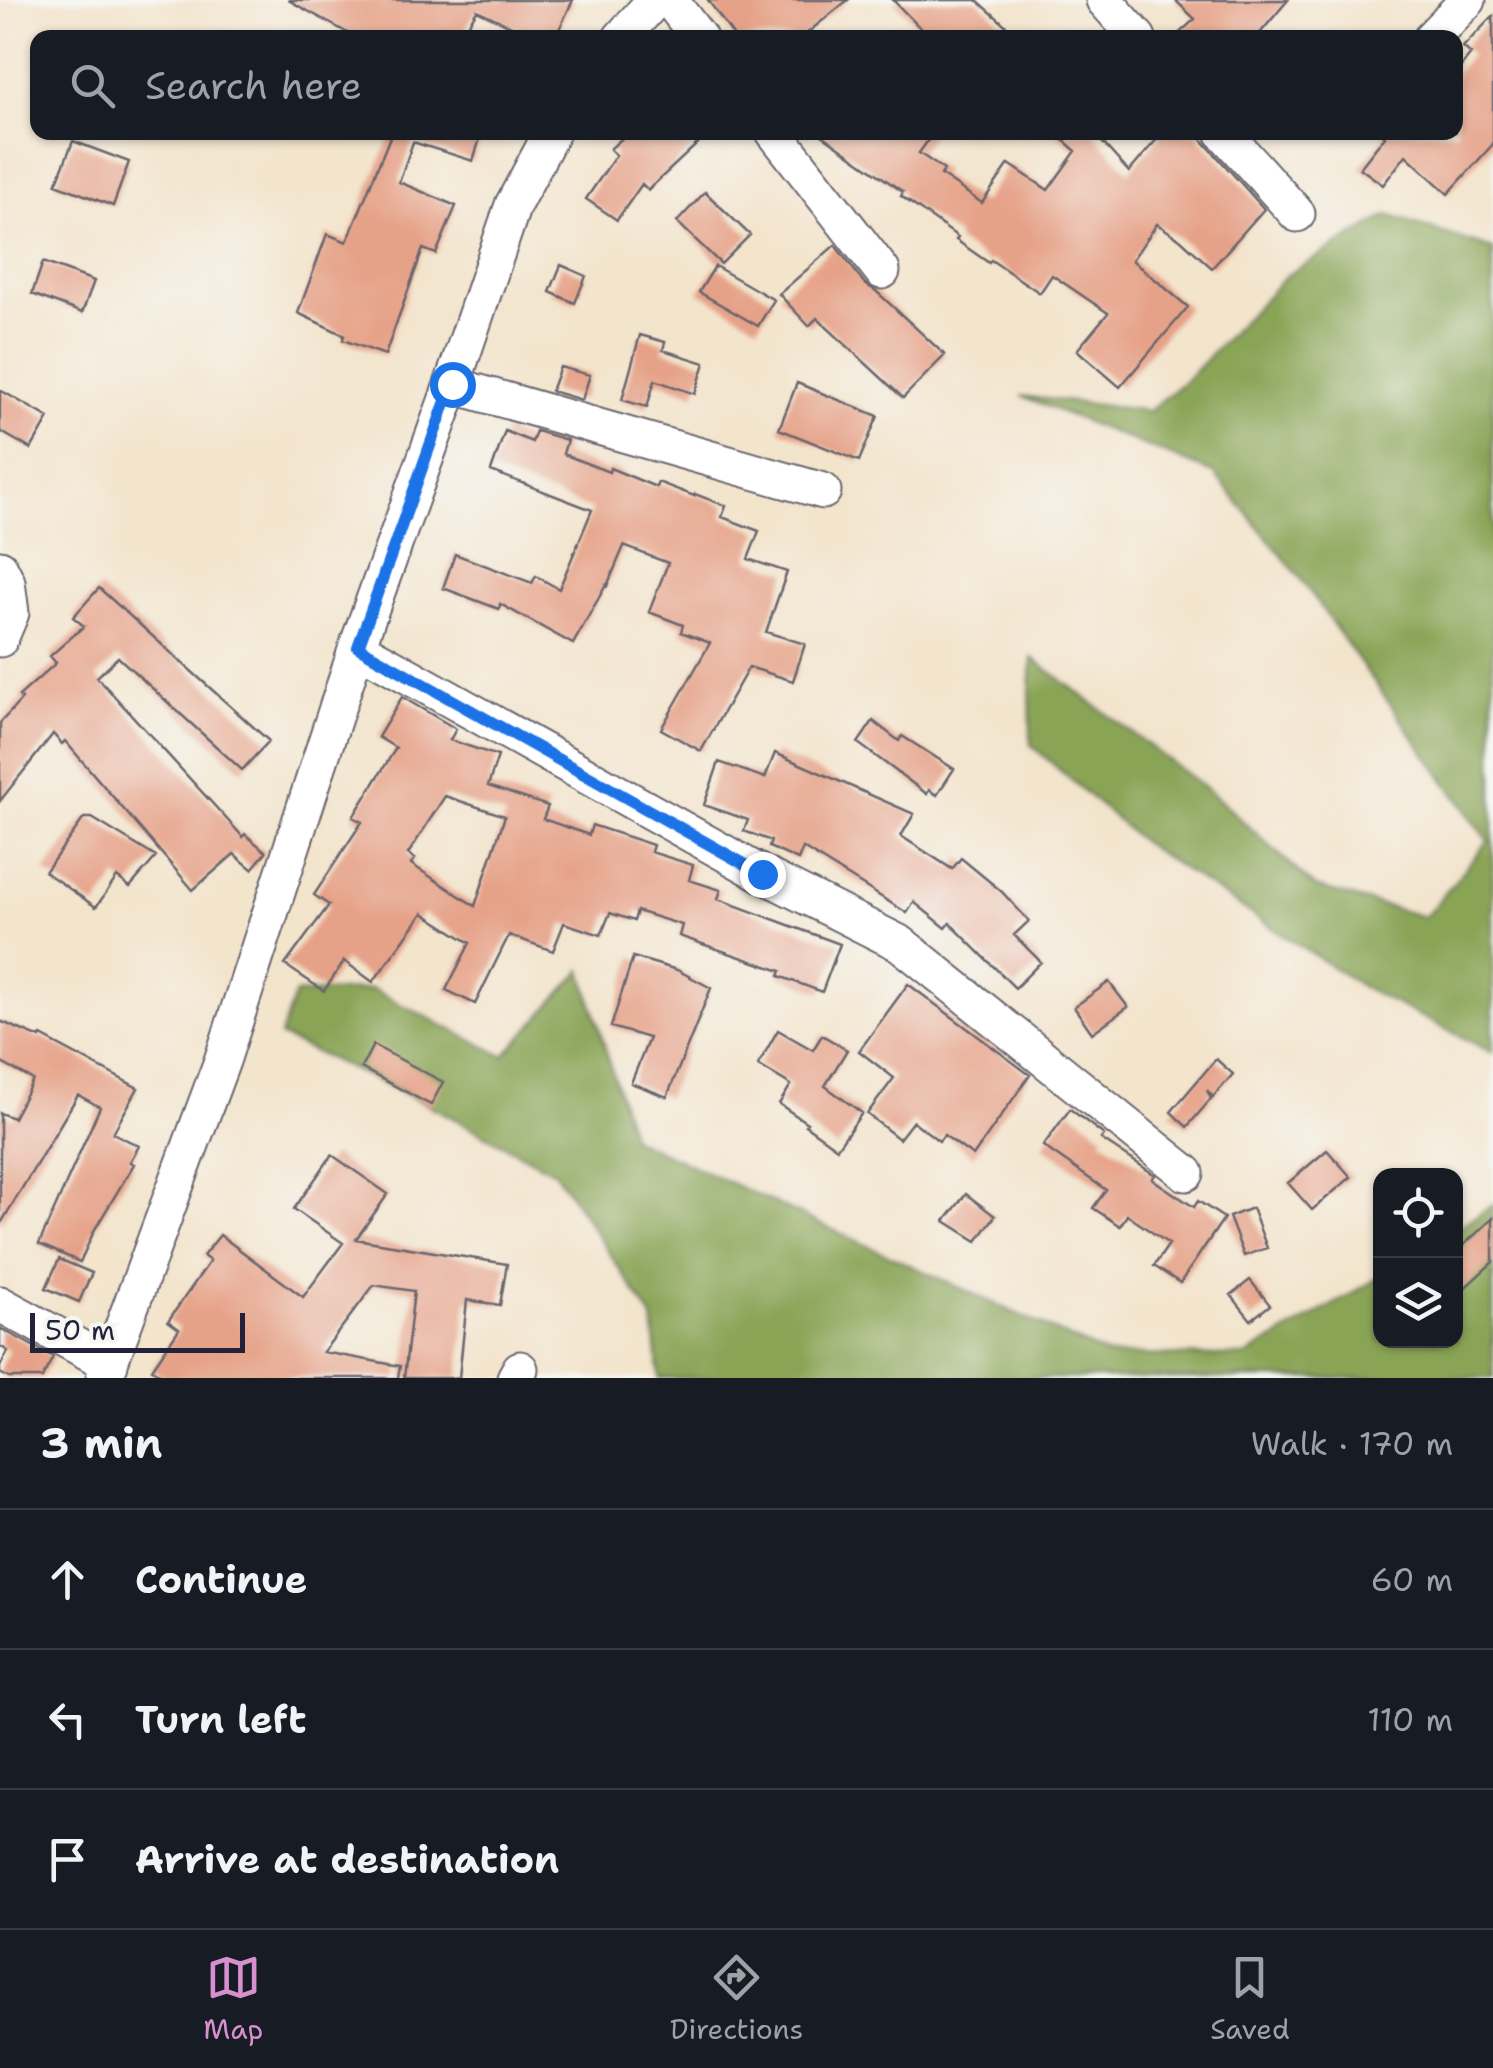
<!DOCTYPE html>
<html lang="en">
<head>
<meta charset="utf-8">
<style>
  body { margin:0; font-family:"Shantell Sans",sans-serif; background:#20242c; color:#f1f3f6 }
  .controls { position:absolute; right:30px; bottom:30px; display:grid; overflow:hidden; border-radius:20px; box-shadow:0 2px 8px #0004 }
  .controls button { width:90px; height:90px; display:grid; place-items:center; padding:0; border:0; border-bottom:2px solid #363941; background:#171b24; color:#f1f3f6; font:50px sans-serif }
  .scale { position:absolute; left:30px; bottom:25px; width:215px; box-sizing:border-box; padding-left:10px; border:5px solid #22223b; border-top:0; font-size:28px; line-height:35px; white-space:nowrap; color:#22223b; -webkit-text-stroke:8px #f6f6f2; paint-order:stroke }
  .stop { position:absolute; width:30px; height:30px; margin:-22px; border:8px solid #1a73e8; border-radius:50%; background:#fff }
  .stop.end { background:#1a73e8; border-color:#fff; box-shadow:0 2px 10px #0008 }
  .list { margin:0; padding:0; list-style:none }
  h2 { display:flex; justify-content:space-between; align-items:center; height:130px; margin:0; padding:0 40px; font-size:42px }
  h2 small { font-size:32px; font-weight:400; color:#9ea1a6 }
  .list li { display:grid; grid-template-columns:65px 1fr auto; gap:30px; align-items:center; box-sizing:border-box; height:140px; padding:0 40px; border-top:2px solid #363941 }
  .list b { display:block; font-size:38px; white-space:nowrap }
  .list em { font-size:32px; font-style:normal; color:#9ea1a6 }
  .icon { flex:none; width:55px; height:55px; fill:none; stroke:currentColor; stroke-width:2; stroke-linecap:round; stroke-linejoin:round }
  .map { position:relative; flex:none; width:1493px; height:1378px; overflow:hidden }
  .search { position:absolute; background:#171b24; box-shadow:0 2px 8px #0004; left:30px; right:30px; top:30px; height:110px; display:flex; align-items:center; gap:25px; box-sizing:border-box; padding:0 35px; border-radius:20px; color:#9ea1a6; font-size:38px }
  .sheet { height:550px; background:#171b24 }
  nav { display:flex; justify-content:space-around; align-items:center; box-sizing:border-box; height:140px; border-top:2px solid #363941; background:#171b24; font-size:28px; color:#9ea1a6 }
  nav a { display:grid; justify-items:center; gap:5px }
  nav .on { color:#d690ce }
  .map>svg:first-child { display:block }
  .forest { fill:#8aa456; stroke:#566348; stroke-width:2.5 }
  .building { fill:#e6a288; fill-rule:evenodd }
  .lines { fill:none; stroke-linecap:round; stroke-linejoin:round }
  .minor-casing { stroke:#6b666e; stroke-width:39 }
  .minor { stroke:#fff; stroke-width:35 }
  .route { stroke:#1a73e8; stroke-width:12 }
</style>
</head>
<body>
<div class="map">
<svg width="1493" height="1378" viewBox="0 0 1493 1378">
  <rect width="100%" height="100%" fill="#f6f6f2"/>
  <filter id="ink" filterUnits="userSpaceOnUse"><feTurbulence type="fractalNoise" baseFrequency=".01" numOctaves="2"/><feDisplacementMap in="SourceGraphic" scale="20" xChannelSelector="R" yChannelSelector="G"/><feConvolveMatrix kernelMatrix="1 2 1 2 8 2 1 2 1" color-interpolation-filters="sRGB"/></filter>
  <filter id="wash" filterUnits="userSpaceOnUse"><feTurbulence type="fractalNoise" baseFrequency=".0048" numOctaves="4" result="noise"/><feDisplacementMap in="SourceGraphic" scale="40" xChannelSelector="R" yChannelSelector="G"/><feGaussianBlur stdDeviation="2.25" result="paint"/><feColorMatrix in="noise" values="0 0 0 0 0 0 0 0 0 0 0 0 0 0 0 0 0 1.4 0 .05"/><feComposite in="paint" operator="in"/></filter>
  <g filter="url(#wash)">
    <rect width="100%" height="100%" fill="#f3e4cc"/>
    <path class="forest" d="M1388,215L1493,249V1053L1364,988L1143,843L1031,745L1030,688L1032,658L1212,793L1315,887L1425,917L1488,841L1297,574L1214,473L1021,396L1149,411L1187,379L1287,275Z
      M582,970L632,1138L1107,1355L1246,1356L1380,1277V1340H1456V1229L1493,1205V1378H659L653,1319L555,1172L421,1101L280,1036L295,994L371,989L504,1056Z"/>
    <g id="blocks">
      <path class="building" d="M288,0H573L555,38H536L477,10L460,38H357Z
        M708,0H848L801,38H735Z
        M893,0H977L1020,38H930Z
        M1175,0H1288L1256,38H1174L1195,19Z
        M1493,16V144L1448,194L1406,155L1383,185L1360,168L1385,136L1381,132H1456V73L1471,54L1463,47Z
        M392,132H482L473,161L413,142L399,182L456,206L436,254L423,249L385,355L343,340L344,335L298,313L327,234L347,242Z
        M629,132H710L648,190L642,184L617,220L586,199L616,155L610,149Z
        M818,132H934L919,153L944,170L941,175L982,203L1009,164L1048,190L1076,151L1054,132H1093L1129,172L1163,132H1195L1264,209L1212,268L1180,239L1157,224L1132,260L1188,307L1120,387L1077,350L1108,313L1052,275L1040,293L991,260L989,263L956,240L958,237L901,196L903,192Z
        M73,141L129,162L113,206L56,184Z
        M705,192L750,235L721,264L677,222Z
        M835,245L865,284L876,291L945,355L903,398L817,318L809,326L779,294Z
        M43,262L94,281L82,313L32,294Z
        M561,265L586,276L575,303L550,292Z
        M715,266L774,300L758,326L699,292Z
        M640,335L665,342L663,350L705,363L695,394L655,380L647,407L622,400Z
        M560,367L590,375L582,400L551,391Z
        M797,383L878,416L859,461L779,429Z
        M0,390L49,418L31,449L0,431Z
        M505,431L532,442L536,431L567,440L563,454L609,472L610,468L656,487L658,482L694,496L695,494L726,506L722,517L759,531L748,559L787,572L766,632L805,644L793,681L749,667L701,751L661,729L710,643L681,632L683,625L649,612L668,563L624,546L607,586L606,585L573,644L500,604L499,609L443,588L455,554L532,583L536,576L559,589L592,510L491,471Z
        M99,588L269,741L242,770L118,657L97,677L243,837L245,834L266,852L252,869L234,854L193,890L65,741L62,744L53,734L0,801V723L22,699L19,696L56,663L50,656L84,626L73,617Z
        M402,697L456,729L450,740L498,756L488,786L548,806L543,819L589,835L592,825L653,845L651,852L693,865L689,880L721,890L718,899L840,944L822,992L779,976L781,971L679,936L682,925L637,911L634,921L610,913L601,935L564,923L553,951L509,935L475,1004L446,990L470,943L423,913L373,982L344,961L324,991L285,965L329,905L314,895L362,822L353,817L396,748L378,737ZM445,796L505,816L475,906L411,864L415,859L408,854Z
        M873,721L899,741L902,736L954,769L937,795L929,790L927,794L858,743Z
        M775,753L914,814L901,836L952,869L961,858L1001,891L1029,921L1014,935L1041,962L1015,988L950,923L946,928L914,902L907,913L803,848L798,860L769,847L771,841L744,831L748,820L704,805L719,762L765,778Z
        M84,818H92L156,857L130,887L117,877L96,907L45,872Z
        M633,957L677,970L711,988L667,1097L631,1083L649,1038L611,1027Z
        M1109,982L1128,1007L1092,1033L1074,1007Z
        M908,984L1030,1075L973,1156L944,1135L939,1141L913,1121L899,1139L867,1114L894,1078L859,1051Z
        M0,1021L40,1038L41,1036L138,1088L113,1133L139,1146L130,1162L134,1164L95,1229L80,1262L39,1244L100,1107L78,1095L0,1225V1113L13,1118L33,1080L0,1062Z
        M778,1030L813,1050L822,1035L847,1050L825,1086L862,1113L837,1148L805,1125L807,1123L779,1104L791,1085L758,1065Z
        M373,1045L443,1082L431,1105L361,1068Z
        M1216,1059L1233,1074L1213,1097L1207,1090L1211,1099L1187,1127L1171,1112Z
        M1070,1109L1104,1135L1101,1139L1155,1175L1152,1179L1194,1207L1198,1201L1224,1218L1180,1283L1154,1266L1169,1244L1127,1215L1120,1226L1093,1208L1106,1190L1043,1146Z
        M1327,1150L1351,1177L1312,1210L1288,1183Z
        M332,1155L388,1194L356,1239L507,1264L500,1305L467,1300L459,1378H404L414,1291L374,1285L323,1352L400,1366L398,1378H166L152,1369L179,1329L168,1321L210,1261L203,1256L220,1235L303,1297L343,1243L294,1209Z
        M966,1194L995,1216L977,1241L945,1221Z
        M1252,1208L1267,1248L1244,1256L1229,1217Z
        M1493,1218V1262L1456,1296V1252Z
        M59,1259L92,1273L79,1302L46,1288Z
        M1250,1280L1270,1305L1251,1320L1231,1295Z
        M0,1328L53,1357L42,1378H9L0,1373V1367L8,1351L0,1346Z"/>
    </g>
  </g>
  <g filter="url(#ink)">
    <use href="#blocks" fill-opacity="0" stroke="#6b666e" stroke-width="2.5"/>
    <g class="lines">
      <g class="minor-casing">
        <path id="minor" d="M670,0L699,38
          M1104,0L1138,38
          M621,38L655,0
          M1431,38L1468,0
          M774,132L882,271
          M1223,132L1297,214
          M452,385L823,491
          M0,568L7,582L11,613L0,639
          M357,647L762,874L901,944L1186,1173
          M0,1304L110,1364
          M104,1378L222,1061L357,647L452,385L513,205L552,132
          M515,1378L520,1369"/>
      </g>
      <use href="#minor" class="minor"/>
    </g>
  </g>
  <g class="lines" filter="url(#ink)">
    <path class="route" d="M452,384L358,647L762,874"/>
  </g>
</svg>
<div class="controls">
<button><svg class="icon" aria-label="locate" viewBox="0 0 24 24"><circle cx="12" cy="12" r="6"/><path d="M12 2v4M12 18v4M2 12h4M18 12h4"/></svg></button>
<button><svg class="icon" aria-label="layers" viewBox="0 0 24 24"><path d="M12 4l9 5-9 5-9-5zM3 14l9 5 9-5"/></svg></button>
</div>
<div class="scale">50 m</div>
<div class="stop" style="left:452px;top:384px"></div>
<div class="stop end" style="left:762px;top:874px"></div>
<div class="search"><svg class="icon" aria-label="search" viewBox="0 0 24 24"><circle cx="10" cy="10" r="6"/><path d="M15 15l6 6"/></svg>Search here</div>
</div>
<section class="sheet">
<h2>3 min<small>Walk · 170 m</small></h2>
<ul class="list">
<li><svg class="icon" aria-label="ahead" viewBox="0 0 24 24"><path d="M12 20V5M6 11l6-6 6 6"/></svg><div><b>Continue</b></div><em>60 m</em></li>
<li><svg class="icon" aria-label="left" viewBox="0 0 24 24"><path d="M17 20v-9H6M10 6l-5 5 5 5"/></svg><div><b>Turn left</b></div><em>110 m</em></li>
<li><svg class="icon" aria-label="arrive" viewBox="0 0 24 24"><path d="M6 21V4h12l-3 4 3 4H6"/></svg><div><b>Arrive at destination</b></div></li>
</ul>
</section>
<nav>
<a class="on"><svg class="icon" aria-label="map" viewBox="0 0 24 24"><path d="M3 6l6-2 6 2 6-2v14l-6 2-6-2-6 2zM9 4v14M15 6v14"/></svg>Map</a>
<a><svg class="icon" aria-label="directions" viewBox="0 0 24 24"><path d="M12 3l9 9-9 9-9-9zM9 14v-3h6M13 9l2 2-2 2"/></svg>Directions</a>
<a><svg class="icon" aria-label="saved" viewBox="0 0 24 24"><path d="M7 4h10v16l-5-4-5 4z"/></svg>Saved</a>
</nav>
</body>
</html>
